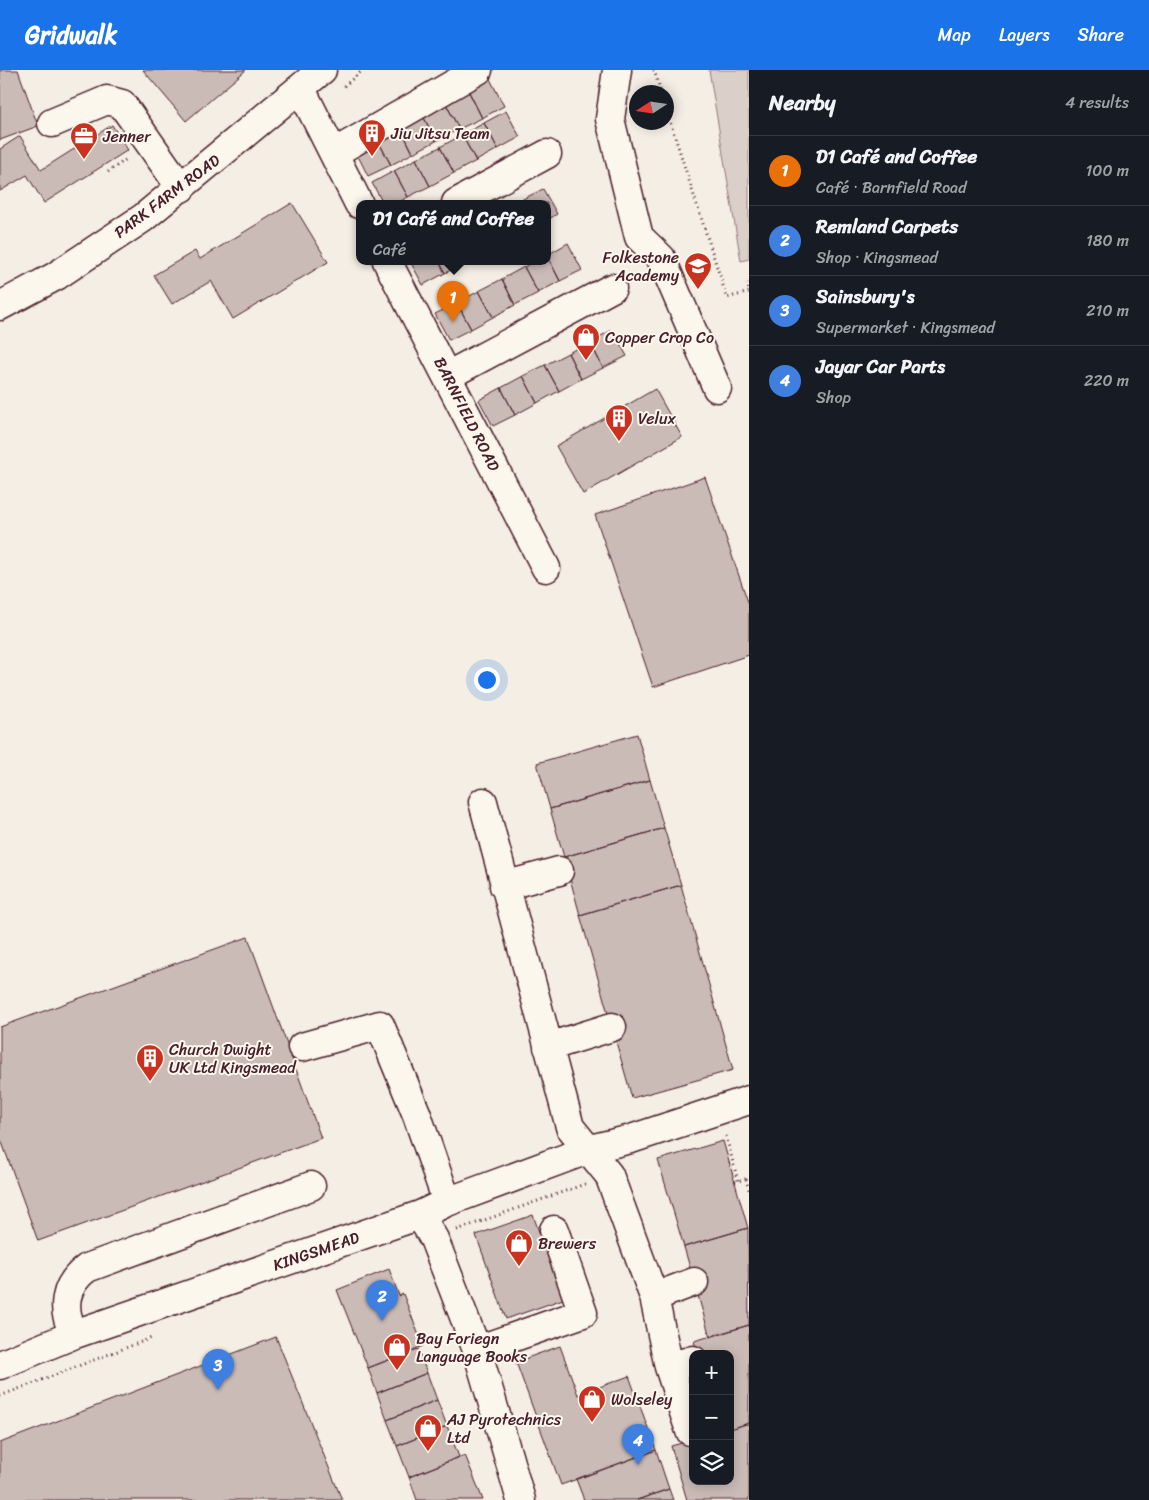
<!DOCTYPE html>
<html lang="en">
<head>
<meta charset="utf-8">
<style>
  body { margin:0; font-family:Sriracha,sans-serif; background:#242831; color:#f1f3f6 }
  .controls { position:absolute; right:15px; bottom:15px; display:grid; overflow:hidden; border-radius:10px; box-shadow:0 2px 12px #0003 }
  .controls button { width:45px; height:45px; display:grid; place-items:center; padding:0; border:0; border-bottom:1px solid #363941; background:#171b24; color:#f1f3f6; font:25px sans-serif }
  .compass { position:absolute; left:629px; top:15px; width:45px; height:45px; border-radius:50%; background:#171b24; box-shadow:0 2px 12px #0003; rotate:258deg }
  .you { position:absolute; left:486px; top:609px; width:18px; height:18px; margin:-12px; border:4px solid #fff; border-radius:50%; background:#1a73e8; box-shadow:0 0 0 8px #1a73e833 }
  .badge { display:grid; place-items:center; width:32px; height:32px; border-radius:50%; background:#1a73e8; color:#fff; font-size:16px; font-weight:700 }
  .pin { position:absolute; translate:-50% -41px; filter:drop-shadow(0 1px 2px #0008) }
  .pin::after { content:''; position:absolute; top:26px; width:18px; height:15px; background:inherit; clip-path:polygon(0 0,100% 0,50% 100%) }
  .popup { position:absolute; left:356px; top:130px; width:195px; height:65px; box-sizing:border-box; display:grid; place-content:center; border-radius:10px; background:#171b24; filter:drop-shadow(0 1px 4px #0005); font-size:16px; white-space:nowrap; color:#9ea1a6 }
  .popup b { font-size:19px; color:#f1f3f6 }
  .popup::after { content:''; position:absolute; left:50%; top:100%; margin-left:-10px; border:10px solid transparent; border-top-color:#171b24 }
  .list { margin:0; padding:0; list-style:none }
  h2 { display:flex; justify-content:space-between; align-items:center; height:65px; margin:0; padding:0 20px; font-size:21px }
  h2 small { font-size:16px; font-weight:400; color:#9ea1a6 }
  .list li { display:grid; grid-template-columns:32px 1fr auto; gap:15px; align-items:center; box-sizing:border-box; height:70px; padding:0 20px; border-top:1px solid #363941 }
  .list b { display:block; font-size:19px; white-space:nowrap }
  .list p { margin:0; font-size:16px; white-space:nowrap; color:#9ea1a6 }
  .list em { font-size:16px; font-style:normal; color:#9ea1a6 }
  .icon { flex:none; width:28px; height:28px; fill:none; stroke:currentColor; stroke-width:2; stroke-linecap:round; stroke-linejoin:round }
  .map { position:relative; flex:none; width:749px; height:1430px; overflow:hidden }
  header { display:flex; align-items:center; gap:30px; box-sizing:border-box; height:70px; padding:0 25px; background:#1a73e8; color:#fff }
  header strong { font-size:24px }
  nav { display:flex; gap:28px; margin-inline-start:auto; font-size:18px }
  main { display:flex }
  aside { flex:1; background:#171b24 }
  .map>svg:first-child { display:block }
  .green { fill:#dbd0c9; stroke:#92787a }
  .building { fill:#cabbb6; stroke:#4a1f2b }
  .lines { fill:none; stroke-linecap:round; stroke-linejoin:round }
  .minor-casing { stroke:#4a1f2b; stroke-width:31 }
  .path { stroke:#4a1f2b; stroke-width:3; stroke-dasharray:1 4; stroke-linecap:butt }
  .minor { stroke:#fbf7ec; stroke-width:28 }
  .labels { text-anchor:middle; dominant-baseline:central; stroke-width:4; stroke-linejoin:round; paint-order:stroke }
  .poi-label { font-size:16px; fill:#4a1f2b; stroke:#fbf7ec; text-anchor:start }
  .street-label { font-size:16px; fill:#4a1f2b; stroke:#fbf7ec }
</style>
</head>
<body>
<header>
<strong>Gridwalk</strong>
<nav><a>Map</a><a>Layers</a><a>Share</a></nav>
</header>
<main>
<div class="map">
<svg width="749" height="1430" viewBox="0 0 749 1430">
  <rect width="100%" height="100%" fill="#f4eee4"/>
  <filter id="ink" filterUnits="userSpaceOnUse"><feTurbulence type="fractalNoise" baseFrequency=".02" numOctaves="2"/><feDisplacementMap in="SourceGraphic" scale="10" xChannelSelector="R" yChannelSelector="G"/><feConvolveMatrix kernelMatrix="1 2 1 2 8 2 1 2 1" color-interpolation-filters="sRGB"/></filter>
  <g filter="url(#ink)">
    <path class="green" d="M709,0H749V189L741,191Z"/>
    <path class="building" d="M0,0H18L38,56L0,70Z
      M143,0H246L186,51Z
      M490,9L504,36L482,48L468,20Z
      M468,20L482,48L459,59L445,32Z
      M445,32L459,59L436,71L422,44Z
      M506,41L520,67L498,79L484,53Z
      M422,44L436,71L413,83L399,55Z
      M484,53L498,79L476,91L462,65Z
      M112,55L128,80L44,133L27,105L0,121V79L20,66L41,100Z
      M399,55L413,83L391,95L376,67Z
      M462,65L476,91L454,103L440,77Z
      M376,67L391,95L368,106L354,78Z
      M440,77L454,103L430,116L416,89Z
      M416,89L430,116L408,127L394,101Z
      M394,101L408,127L397,133H383L372,113Z
      M543,119L557,144L547,150V133H523L521,130Z
      M292,133L328,192L233,249L211,211L172,234L154,205L195,181L200,189Z
      M568,173L582,200L560,211L547,185Z
      M547,186L560,211L538,223L524,197L535,191H547Z
      M410,191H439L445,203L423,215Z
      M439,191H468L445,203Z
      M524,197L538,223L515,235L502,209Z
      M502,209L515,235L493,247L479,221Z
      M479,221L493,247L471,259L457,233Z
      M457,233L471,259L449,270L435,244Z
      M612,260L627,286L603,298L590,272Z
      M590,272L603,298L581,309L568,283Z
      M568,283L581,309L559,321L545,295Z
      M545,295L559,321L537,333L523,306Z
      M523,306L537,333L515,345L501,318Z
      M501,318L515,345L493,356L479,330Z
      M655,319L682,367L583,424L556,376Z
      M705,407L749,535V585L653,617L595,445Z
      M637,664L650,710L550,739L537,693Z
      M650,710L664,758L564,787L550,739Z
      M664,758L681,815L580,845L564,787Z
      M681,815L733,1000L632,1028L580,845Z
      M248,867L321,1068L38,1171L0,1067V957Z
      M723,1071L748,1158L684,1177L658,1090Z
      M533,1145L563,1229L506,1249L476,1165Z
      M748,1158L749,1255L710,1267L684,1177Z
      M389,1199L399,1226L403,1224L423,1276L368,1298L337,1220Z
      M749,1255V1353L730,1359V1284H698L694,1271Z
      M276,1267L342,1430H0V1373Z
      M560,1276L578,1325L629,1306L656,1380L561,1415L516,1292Z
      M418,1279L427,1303L377,1323L368,1298Z
      M427,1303L437,1330L387,1350L377,1323Z
      M437,1330L447,1356L397,1376L387,1350Z
      M749,1353V1430H687L671,1376L693,1370V1411H730V1359Z
      M447,1356L459,1387L409,1407L397,1376Z
      M656,1380L669,1419L637,1430H584L576,1409Z
      M465,1385L483,1430H417L409,1407Z
      M669,1419L673,1430H637Z"/>
    <g class="lines">
      <g class="minor-casing">
        <path id="minor" d="M617,0L610,49L639,167L661,188L717,318
          M301,19L359,134
          M52,53L107,30L122,34L181,118
          M334,83L478,0
          M456,133L547,84
          M387,191L546,498
          M0,236L56,206L143,148L322,0
          M447,306L612,218
          M483,732L570,1057L609,1105L654,1227L669,1297L690,1361
          M504,816L559,801
          M302,977L380,955L417,1045L447,1132
          M548,977L612,957
          M420,1145L434,1169L477,1280L521,1430
          M654,1227L694,1212
          M75,1264C60,1240 64,1215 87,1198L311,1116
          M477,1280L583,1243L554,1160
          M0,1295L75,1264L420,1145L447,1132L590,1079L631,1069L749,1030
          M669,1297L693,1290"/>
      </g>
      <path class="path" d="M654,0L661,22
        M344,16L363,0
        M666,39L727,228L749,222
        M108,102L128,88
        M747,213L749,220
        M726,1066L738,1111
        M746,1109L749,1120
        M735,1112L749,1108
        M457,1160L585,1114
        M0,1326L154,1267"/>
      <use href="#minor" class="minor"/>
    </g>
  </g>
  <defs>
    <g id="building-pin" transform="scale(1.4375)"><path d="M0 17L-7.5 6A9.5 9.5 0 1 1 7.5 6Z" fill="#c8321e" stroke="#fbf7ec"/><path d="M-4-6H4V6H1V3H-1V6H-4ZM-2.5-4.3h1.7v1.8h-1.7ZM.8-4.3h1.7v1.8H.8ZM-2.5-1h1.7V.8h-1.7ZM.8-1h1.7V.8H.8Z" fill="#fff"/></g>
    <g id="office-pin" transform="scale(1.4375)"><path d="M0 17L-7.5 6A9.5 9.5 0 1 1 7.5 6Z" fill="#c8321e" stroke="#fbf7ec"/><path d="M-6-3h4V-5.5h4V-3h4V5H-6ZM-1-4.5V-3h2v-1.5ZM-6 0V1H6V0Z" fill="#fff"/></g>
    <g id="school-pin" transform="scale(1.4375)"><path d="M0 17L-7.5 6A9.5 9.5 0 1 1 7.5 6Z" fill="#c8321e" stroke="#fbf7ec"/><path d="M0-5L7-2L0 1L-7-2ZM-4 1L0 2.5L4 1V4Q0 6-4 4Z" fill="#fff"/></g>
    <g id="shop-pin" transform="scale(1.4375)"><path d="M0 17L-7.5 6A9.5 9.5 0 1 1 7.5 6Z" fill="#c8321e" stroke="#fbf7ec"/><path d="M-5-2.5h2.3a2.7 3.5 0 0 1 5.4 0H5L5.5 6h-11ZM-1.5-2.5h3a1.5 2.3 0 0 0-3 0Z" fill="#fff"/></g>
  </defs>
  <g fill-rule="evenodd">
    <use href="#building-pin" x="372" y="63"/>
    <use href="#office-pin" x="84" y="66"/>
    <use href="#school-pin" x="698" y="196"/>
    <use href="#shop-pin" x="586" y="267"/>
    <use href="#building-pin" x="619" y="348"/>
    <use href="#building-pin" x="150" y="988"/>
    <use href="#shop-pin" x="519" y="1173"/>
    <use href="#shop-pin" x="397" y="1277"/>
    <use href="#shop-pin" x="592" y="1329"/>
    <use href="#shop-pin" x="428" y="1358"/>
  </g>
  <g class="labels">
    <g class="poi-label">
      <text x="391" y="63">Jiu Jitsu Team</text>
      <text x="103" y="66">Jenner</text>
      <text x="679" y="187" text-anchor="end">Folkestone<tspan x="679" dy="18">Academy</tspan></text>
      <text x="605" y="267">Copper Crop Co</text>
      <text x="638" y="348">Velux</text>
      <text x="169" y="979">Church Dwight<tspan x="169" dy="18">UK Ltd Kingsmead</tspan></text>
      <text x="538" y="1173">Brewers</text>
      <text x="416" y="1268">Bay Foriegn<tspan x="416" dy="18">Language Books</tspan></text>
      <text x="611" y="1329">Wolseley</text>
      <text x="447" y="1349">AJ Pyrotechnics<tspan x="447" dy="18">Ltd</tspan></text>
    </g>
    <g class="street-label">
      <text transform="translate(167 126) rotate(-37)">PARK FARM ROAD</text>
      <text transform="translate(467 344) rotate(63)">BARNFIELD ROAD</text>
      <text transform="translate(316 1181) rotate(-19)">KINGSMEAD</text>
    </g>
  </g>
</svg>
<div class="controls">
<button>+</button>
<button>−</button>
<button><svg class="icon" aria-label="layers" viewBox="0 0 24 24"><path d="M12 4l9 5-9 5-9-5zM3 14l9 5 9-5"/></svg></button>
</div>
<svg class="compass" viewBox="-18 -18 36 36"><path d="M0-13l5 13h-10z" fill="#e53935"/><path d="M0 13l5-13h-10z" fill="#9ea1a6"/></svg>
<div class="you"></div>
<div class="pin badge" style="left:453px;top:252px;background:#e8710a">1</div>
<div class="popup"><b>D1 Café and Coffee</b>Café</div>
<div class="pin badge" style="left:382px;top:1251px;background:#3f7fe0">2</div>
<div class="pin badge" style="left:218px;top:1320px;background:#3f7fe0">3</div>
<div class="pin badge" style="left:638px;top:1395px;background:#3f7fe0">4</div>
</div>
<aside>
<h2>Nearby<small>4 results</small></h2>
<ul class="list">
<li><span class="badge" style="background:#e8710a">1</span><div><b>D1 Café and Coffee</b><p>Café · Barnfield Road</p></div><em>100 m</em></li>
<li><span class="badge" style="background:#3f7fe0">2</span><div><b>Remland Carpets</b><p>Shop · Kingsmead</p></div><em>180 m</em></li>
<li><span class="badge" style="background:#3f7fe0">3</span><div><b>Sainsbury's</b><p>Supermarket · Kingsmead</p></div><em>210 m</em></li>
<li><span class="badge" style="background:#3f7fe0">4</span><div><b>Jayar Car Parts</b><p>Shop</p></div><em>220 m</em></li>
</ul>
</aside>
</main>
</body>
</html>
